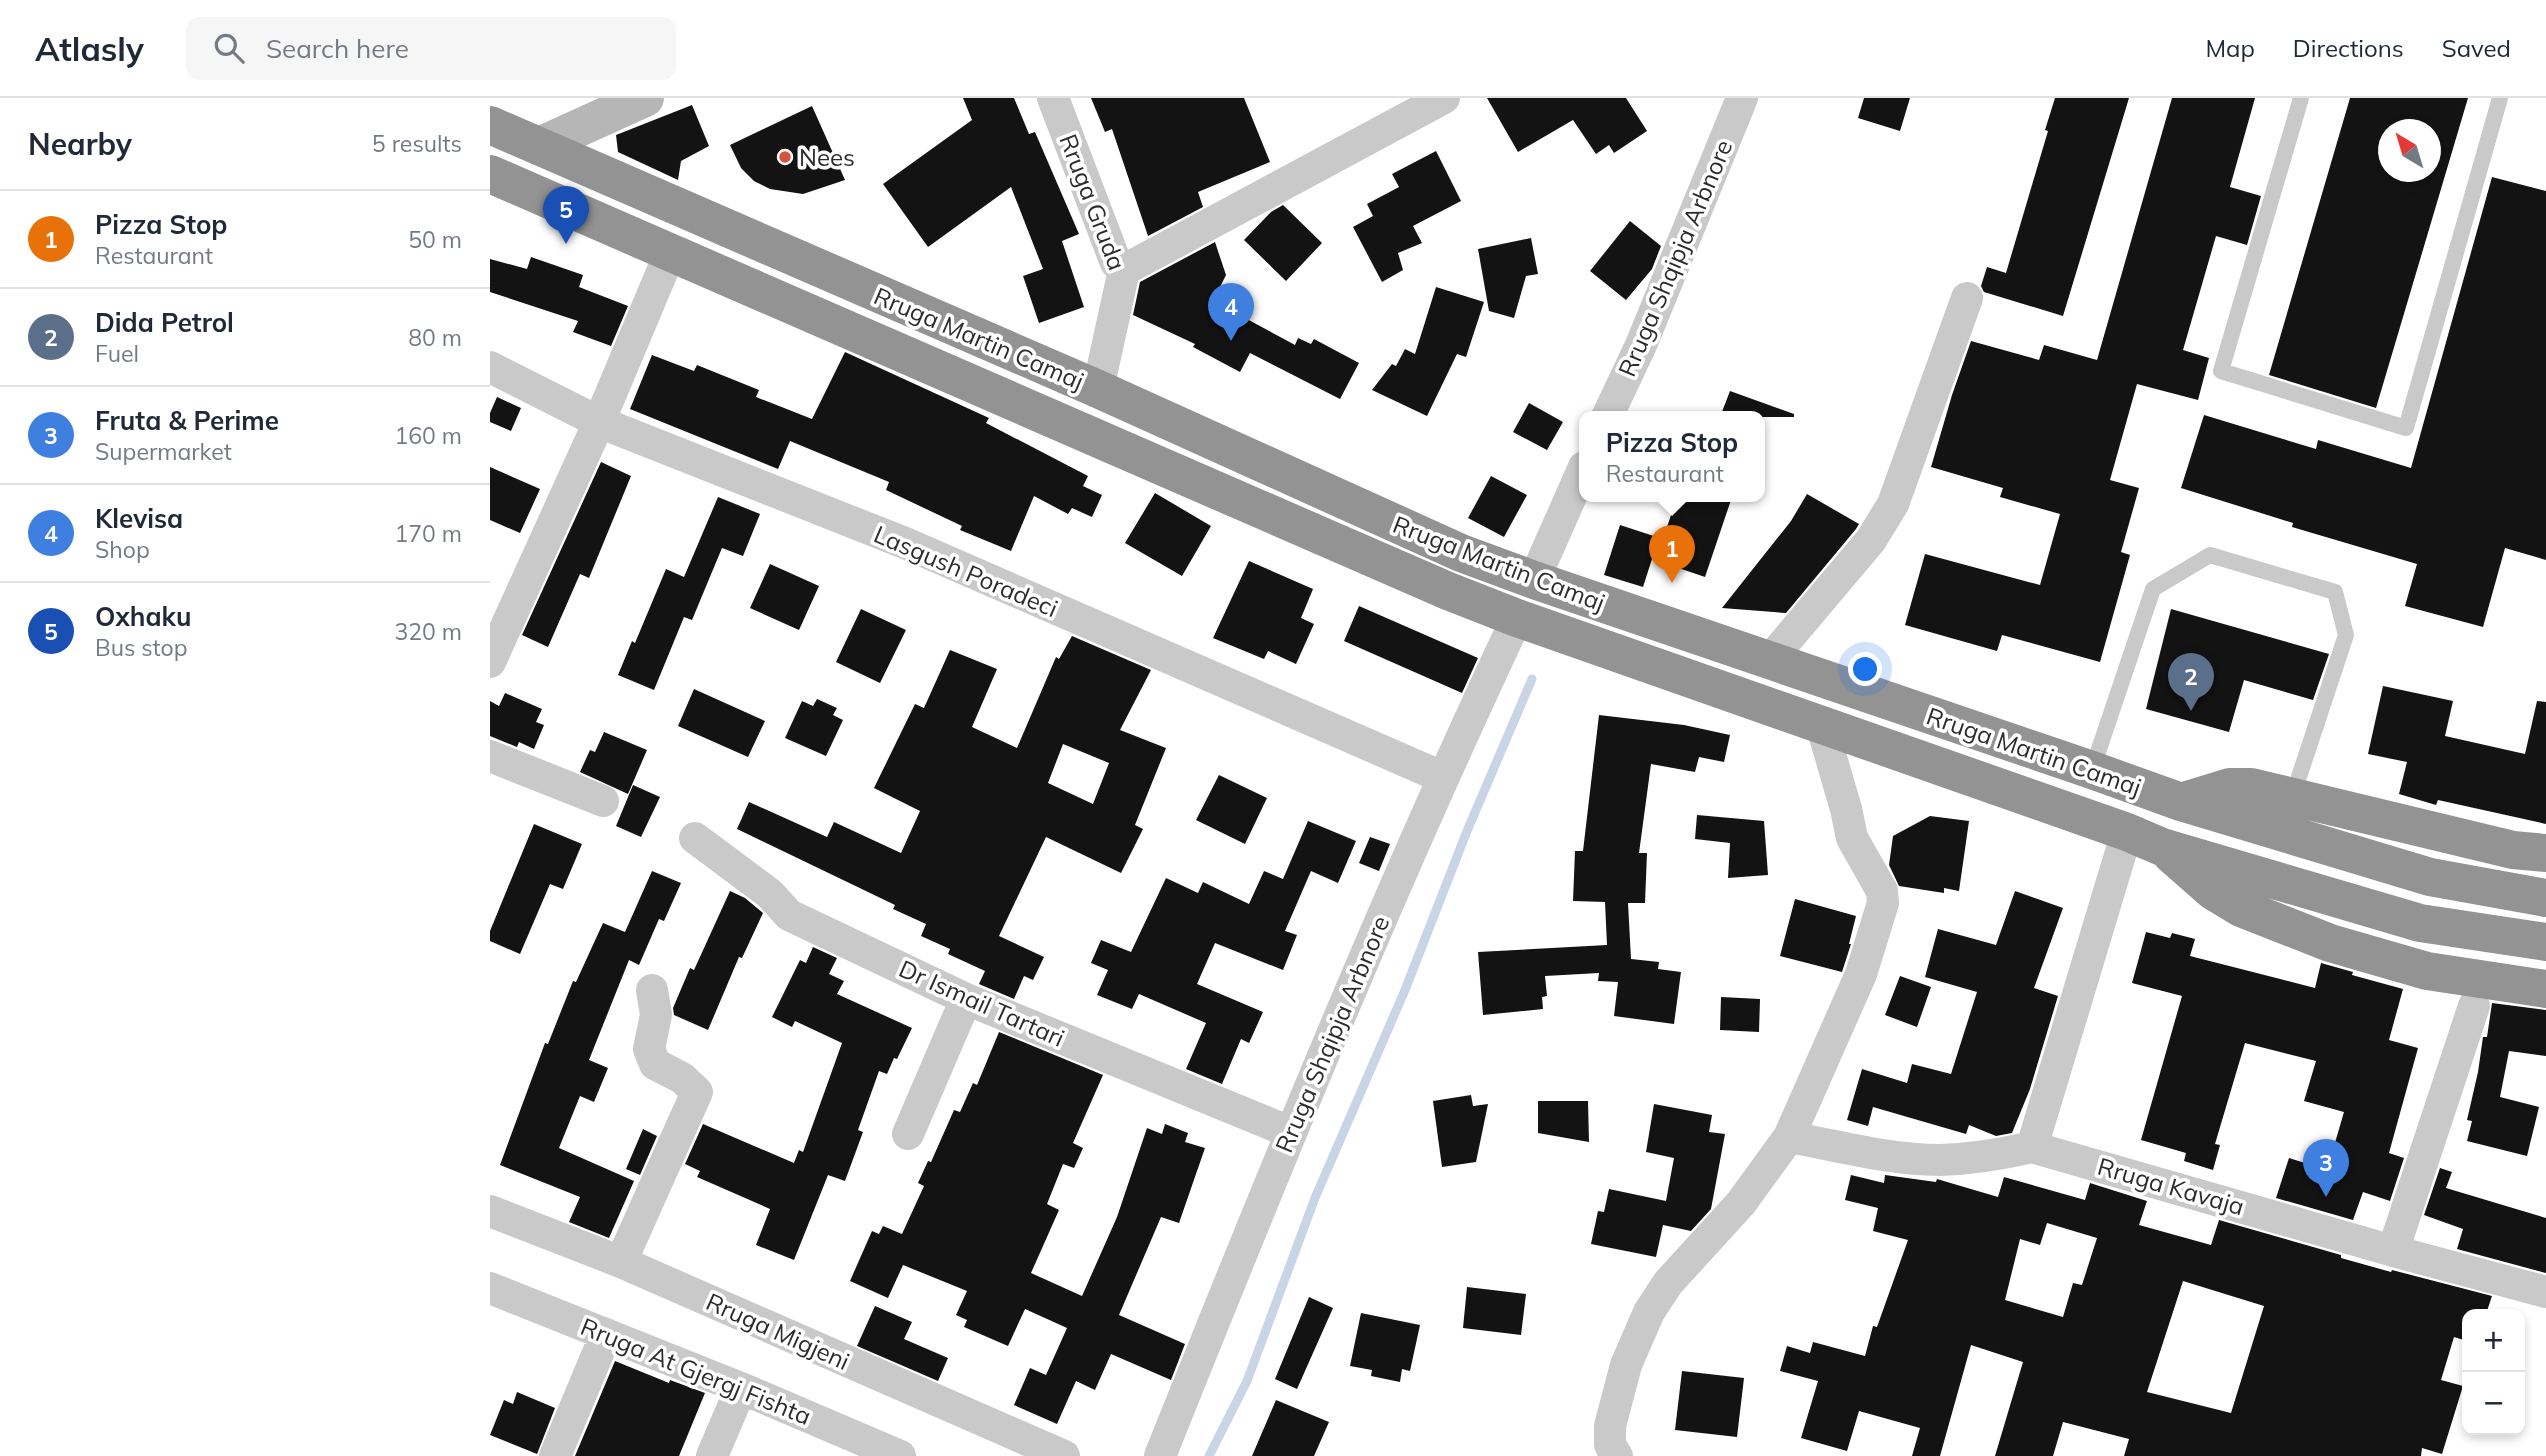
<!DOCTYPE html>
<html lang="en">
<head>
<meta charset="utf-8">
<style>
  body { margin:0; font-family:Mulish,sans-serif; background:#f6f6f7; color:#1f2937 }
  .controls { position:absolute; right:21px; bottom:21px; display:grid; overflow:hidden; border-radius:14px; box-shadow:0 4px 10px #0003 }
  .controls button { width:63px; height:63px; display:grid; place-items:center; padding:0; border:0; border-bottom:2px solid #e0e1e3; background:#fff; color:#1f2937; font:35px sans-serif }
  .compass { position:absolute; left:1888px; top:21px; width:63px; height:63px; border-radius:50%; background:#fff; box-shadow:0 4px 10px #0003; rotate:322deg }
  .you { position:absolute; left:1376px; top:572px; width:24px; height:24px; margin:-18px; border:5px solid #fff; border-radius:50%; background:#1a73e8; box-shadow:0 0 0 10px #1a73e833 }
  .badge { display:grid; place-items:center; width:46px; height:46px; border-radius:50%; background:#d3533e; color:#fff; font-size:23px; font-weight:700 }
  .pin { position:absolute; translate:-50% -58px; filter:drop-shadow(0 2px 4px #0008) }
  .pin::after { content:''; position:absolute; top:37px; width:24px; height:21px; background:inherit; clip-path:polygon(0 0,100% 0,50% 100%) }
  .popup { position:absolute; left:1089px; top:313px; width:186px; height:91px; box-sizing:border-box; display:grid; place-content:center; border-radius:14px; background:#fff; filter:drop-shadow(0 2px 5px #0005); font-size:23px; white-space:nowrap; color:#747a83 }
  .popup b { font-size:26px; color:#1f2937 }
  .popup::after { content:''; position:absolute; left:50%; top:100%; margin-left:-14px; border:14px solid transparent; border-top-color:#fff }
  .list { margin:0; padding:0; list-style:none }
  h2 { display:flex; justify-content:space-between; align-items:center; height:91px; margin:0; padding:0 28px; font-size:30px }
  h2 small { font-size:23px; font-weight:400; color:#747a83 }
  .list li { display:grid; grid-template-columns:46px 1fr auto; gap:21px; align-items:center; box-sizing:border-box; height:98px; padding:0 28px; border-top:2px solid #e0e1e3 }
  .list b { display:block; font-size:26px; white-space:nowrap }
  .list p { margin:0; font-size:23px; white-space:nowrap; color:#747a83 }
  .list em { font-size:23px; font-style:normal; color:#747a83 }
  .icon { flex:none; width:38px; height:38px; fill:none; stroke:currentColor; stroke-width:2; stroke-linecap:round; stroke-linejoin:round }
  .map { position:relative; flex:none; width:2056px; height:1358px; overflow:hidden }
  header { display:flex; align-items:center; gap:42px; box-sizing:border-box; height:98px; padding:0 35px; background:#fff; border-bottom:2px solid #e0e1e3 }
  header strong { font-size:33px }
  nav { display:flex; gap:38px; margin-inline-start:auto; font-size:24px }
  .search { width:490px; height:63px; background:#f6f6f7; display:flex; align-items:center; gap:18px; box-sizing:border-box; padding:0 24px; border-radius:14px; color:#747a83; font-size:26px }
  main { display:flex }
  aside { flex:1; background:#fff }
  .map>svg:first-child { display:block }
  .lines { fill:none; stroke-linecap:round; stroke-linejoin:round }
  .stream { stroke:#c9d5e7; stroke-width:9 }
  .building { fill:#131313; fill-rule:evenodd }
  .lane { stroke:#c9c9c9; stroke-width:16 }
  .street { stroke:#c9c9c9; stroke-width:32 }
  .secondary { stroke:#b6b6b6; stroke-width:38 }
  .highway { stroke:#939393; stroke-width:38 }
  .poi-dot { fill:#d3533e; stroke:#fff; stroke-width:2.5 }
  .labels { text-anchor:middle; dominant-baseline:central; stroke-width:7; stroke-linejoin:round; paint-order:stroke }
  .poi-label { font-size:24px; fill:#2c2c2c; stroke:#fff; text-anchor:start }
  .street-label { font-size:24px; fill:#2c2c2c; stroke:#fff }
</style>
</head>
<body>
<header>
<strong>Atlasly</strong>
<div class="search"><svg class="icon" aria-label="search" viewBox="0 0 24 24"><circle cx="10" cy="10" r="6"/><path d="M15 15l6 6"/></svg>Search here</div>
<nav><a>Map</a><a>Directions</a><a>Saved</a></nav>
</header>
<main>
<aside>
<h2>Nearby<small>5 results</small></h2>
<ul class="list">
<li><span class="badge" style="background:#e8710a">1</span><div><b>Pizza Stop</b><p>Restaurant</p></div><em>50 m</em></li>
<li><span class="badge" style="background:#5c6f8a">2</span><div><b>Dida Petrol</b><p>Fuel</p></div><em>80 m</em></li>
<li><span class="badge" style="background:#3f7fe0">3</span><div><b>Fruta &amp; Perime</b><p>Supermarket</p></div><em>160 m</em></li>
<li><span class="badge" style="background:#3f7fe0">4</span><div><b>Klevisa</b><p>Shop</p></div><em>170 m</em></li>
<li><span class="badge" style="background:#1a4fb4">5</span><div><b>Oxhaku</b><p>Bus stop</p></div><em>320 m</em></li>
</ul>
</aside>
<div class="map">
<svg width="2056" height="1358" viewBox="0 0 2056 1358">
  <rect width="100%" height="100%" fill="#fff"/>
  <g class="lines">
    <path class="stream" d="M719,1358L757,1283L825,1100L915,892L977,733L1042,581"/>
  </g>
  <path class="building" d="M473,0H524L539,36L545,34L589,136L572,143L594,209L549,225L533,178L553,171L521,89L438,149L393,86L482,22Z
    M601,0H754L780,64L708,94L713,109L658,138L622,31L615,34Z
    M997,0H1136L1157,33L1124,55L1119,47L1106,56L1083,22L1028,54Z
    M1374,0H1420L1410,33L1368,20Z
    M1565,0H1639L1573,218L1494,194L1491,188L1497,169L1516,175L1558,33L1555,32Z
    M1682,0H1765L1740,89L1771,98L1757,147L1726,138L1693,252L1719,260L1708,302L1647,286L1620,382L1649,390L1631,454L1640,457L1610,564L1512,537L1507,553L1415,527L1435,456L1550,487L1570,416L1510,399L1513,390L1441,369L1462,297L1481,243L1549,262L1554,247L1607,262Z
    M1860,0H1978L1886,310L1779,277ZM1899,32H1941V74H1899Z
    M202,7L219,48L191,63L188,82L128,54L126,37Z
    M322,8L355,82L313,96L280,91L264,83L251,70L240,47Z
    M946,53L971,103L923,128L932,145L908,155L913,172L892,184L863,129L883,118L877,106L909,89L902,76Z
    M2002,79L2056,93V462L2015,450L1993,529L1915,508L1927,466L1802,429L1803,425L1691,390L1714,317L1826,351L1828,342L1921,370Z
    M793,107L832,145L796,183L754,142L781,114Z
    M1140,123L1171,148L1162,171L1136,202L1100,173Z
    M1041,140L1048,176L1036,178L1024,220L999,213L988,151Z
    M725,144L736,177L729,191L761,208L755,220L805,247L808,240L821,246L824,241L869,265L850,301L760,255L750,274L703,249L705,246L643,217L650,184Z
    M41,159L93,177L89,189L138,208L121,248L83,234L88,223L0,194V161L37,171Z
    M946,189L994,204L976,259L967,256L937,318L882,292L902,266L906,268L915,251L925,256Z
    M355,254L499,320L496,325L598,378L593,388L612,397L602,419L582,410L578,416L544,398L521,453L470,432L472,428L396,392L399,384L300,343L288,371L140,311L162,257L204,273L207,267L269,292L266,299L322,321Z
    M1240,293L1304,316V319H1230Z
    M7,299L31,310L21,333L0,324V315Z
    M1039,305L1073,324L1057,352L1023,334Z
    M111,364L141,378L99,480L90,476L58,549L32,537Z
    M0,369L50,391L30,435L0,422Z
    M1001,378L1037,397L1014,439L978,420Z
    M665,395L721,428L692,478L635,445Z
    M1317,396L1369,426L1366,431L1296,515L1232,510L1301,423Z
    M228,399L270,416L253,458L232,450L202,522L194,519L164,592L128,577L142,543L145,545L176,471L194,479Z
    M1187,399H1242L1215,479L1162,461L1153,489L1114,477L1130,427L1173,441Z
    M759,463L823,491L811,520L824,526L806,566L778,553L774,561L723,540Z
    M280,466L329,488L309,532L260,510Z
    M869,508L988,560L972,595L854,543Z
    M371,511L416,532L390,585L346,564Z
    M1681,511L1839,556L1823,602L1754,582L1739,634L1656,611Z
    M582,538L661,572L630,632L676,650L645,727L653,731L631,775L556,739L509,838L554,859L543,882L534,878L524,901L489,886L495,873L458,856L460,851L431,838L436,826L403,811L405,807L247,731L259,704L337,739L344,724L411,755L430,713L384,690L425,606L434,610L460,552L507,571L482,629L527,650L566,559L569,561ZM573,646L619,665L603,706L558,685Z
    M1893,588L1963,603L1955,638L2035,656L2047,603L2056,604V726L1948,702L1946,707L1909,696L1917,664L1878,656Z
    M204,591L275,623L258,659L188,628Z
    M15,595L52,611L46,624L54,627L44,651L29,644L27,649L0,638V603L9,608Z
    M327,601L347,610L343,617L353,622L336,658L295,640L312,603L323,608Z
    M1109,617L1194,627L1240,637L1234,664L1209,659L1205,674L1161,666L1149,755H1157L1155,805H1138L1141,861L1169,864L1168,871L1191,874L1184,926L1124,918L1128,884L1108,883L1109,875L1055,878L1057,898L1052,899L1053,911L993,917L988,854L1117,847L1115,804L1083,803L1085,753H1093Z
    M114,634L157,652L138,696L90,674L100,652L105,654Z
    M729,677L777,700L755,746L706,722Z
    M143,687L170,699L151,739L126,728Z
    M1207,717L1274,723L1278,777L1238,780L1240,745L1205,741Z
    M1440,718L1479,723L1469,793L1454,790V795L1409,788L1399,767L1403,738Z
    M818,723L866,743L848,785L821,773L795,833L807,837L793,872L725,845L707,886L773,914L759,945L751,941L732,986L696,971L716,925L649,896L642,911L607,897L618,872L601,865L611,842L641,854L676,780L708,795L713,784L759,806L774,773L793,781Z
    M44,726L92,746L73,791L60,786L30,856L0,843V833Z
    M880,739L900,746L889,773L869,765Z
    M162,773L191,785L174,823L169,821L149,867L139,862L99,962L118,970L104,1004L90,998L69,1050L144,1083L119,1140L79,1124L90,1099L10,1067L55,945L58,946L83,883L86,884L113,825L135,834Z
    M240,793L255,800L273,815L252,860L249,859L218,932L184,917L183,910L200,870L204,872Z
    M1525,793L1573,810L1544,890L1568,898L1540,991L1522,1035L1506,1038L1479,1027L1476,1036L1383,1009L1378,1028L1357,1022L1372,971L1417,985L1422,966L1461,976L1487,894L1435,879L1448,831L1506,847Z
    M1305,801L1366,818L1359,846H1361L1352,874L1290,858Z
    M1656,834L1680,840L1682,835L1705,841L1700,858L1825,890L1831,865L1863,874L1862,877L1913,891L1899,942L1928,950L1899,1055L1914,1060L1900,1103L1873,1094L1863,1122L1786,1100L1799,1060L1837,1072L1854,1014L1814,1003L1826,963L1755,945L1725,1046L1730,1047L1723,1072L1694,1063L1696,1055L1651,1042L1692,898L1642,885Z
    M323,849L347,860L339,876L354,883L347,896L422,930L407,961L404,960L397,976L389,973L368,1032L373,1034L355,1083L338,1077L304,1162L266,1147L280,1111L207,1079L210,1073L195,1066L213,1026L304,1065L309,1052L313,1054L352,945L305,923L302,929L282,919L310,862L316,865Z
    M1410,878L1441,889L1427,929L1395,917Z
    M1231,899L1270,901L1269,934L1230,932Z
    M2002,905L2056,912V958L2019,953L2010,999L2049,1009L2037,1058L1977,1043L1982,1023L1977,1022L1988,974L1993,939H1997Z
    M509,934L613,977L583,1045L593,1050L584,1070L573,1066L557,1106L569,1112L541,1175L592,1198L627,1119L657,1030L672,1036L675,1026L698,1035L695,1044L715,1050L689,1125L671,1119L629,1217L695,1246L681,1282L621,1256L605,1292L586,1283L567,1326L524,1307L540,1270L556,1277L577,1230L535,1211L518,1248L474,1229L477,1222L466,1217L477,1193L413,1167L398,1200L360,1183L382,1133L389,1136L393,1128L412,1136L434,1088L428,1085L438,1063L441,1064L464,1012L470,1014L483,985L487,987Z
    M981,997L983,1008L998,1006L986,1064L952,1069L943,1003Z
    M1048,1003H1098L1099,1044L1048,1035Z
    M1164,1006L1222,1017L1219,1034L1235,1036L1221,1111L1201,1133L1173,1127L1166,1159L1101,1146L1108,1113L1114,1114L1119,1091L1176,1103L1184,1060L1156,1054Z
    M153,1031L167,1038L150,1077L136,1071Z
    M1950,1070L1962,1074L1956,1090L2056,1120V1175L1967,1151L1973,1131L1934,1117Z
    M1361,1077L1394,1085L1395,1077L1446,1084L1447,1081L1508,1099L1514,1079L1595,1102L1600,1085L1657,1103L1649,1127L1721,1147L1729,1122L1851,1157V1160L1901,1174L1902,1172L2002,1198L1996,1216H1977V1243L1964,1239L1951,1282L1973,1288L1952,1356L1932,1350L1931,1358H1634L1639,1341L1573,1324L1563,1358H1505L1533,1264L1481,1247L1450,1358H1422L1430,1330L1369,1313L1357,1353L1311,1340L1328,1283L1290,1273L1297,1248L1320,1255L1323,1244L1375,1258L1383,1228L1387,1229L1418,1142L1383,1133L1388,1110L1355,1102ZM1557,1125L1607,1140L1592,1187L1583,1185L1573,1219L1515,1202L1530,1141L1550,1147ZM1693,1183L1774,1208L1741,1315L1657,1294Z
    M977,1189L1036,1196L1031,1237L973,1230Z
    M819,1199L843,1210L807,1291L785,1281Z
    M385,1208L422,1224L414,1241L458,1260L448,1283L367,1248Z
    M871,1215L930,1227L920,1273L912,1271L910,1284L881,1278L882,1272L860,1268Z
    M125,1263L179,1285L180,1282L215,1295L189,1358H85Z
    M1192,1273L1254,1280L1247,1339L1185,1332Z
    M27,1294L65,1310L47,1356L0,1337L14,1302L23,1306Z
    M786,1302L839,1324L824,1358H762Z"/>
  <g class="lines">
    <path class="lane" d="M1811,0L1731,273L1916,330L2010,0
      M1602,672L1663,491L1720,457L1845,494L1856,537L1803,697"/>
    <path class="street" d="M563,0L626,165L634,172L608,291
      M634,172L954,0
      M0,269L109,324L415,445L952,679
      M1117,319L1151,247L1252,0
      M1044,482L1094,369
      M1279,563L1381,442L1403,406L1477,200
      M0,564L109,324L180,155
      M0,658L113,703
      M205,740L280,796L299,817L476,901L800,1034
      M418,1036L476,901
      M1299,1039C1348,1048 1400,1062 1450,1062C1481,1061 1512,1056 1542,1049L1903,1153L2056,1194
      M1542,1049L1637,734
      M0,1113L131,1164L574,1358
      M1903,1153L1984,908
      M131,1164L207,994L192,980L165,966L159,951L166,917L162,892
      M0,1190L251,1290L410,1358
      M65,1358L116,1236
      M222,1358L251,1290
      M670,1358C783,1076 897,795 1027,520
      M1127,1358L1120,1347V1328L1136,1267L1159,1214L1178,1185L1251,1105L1299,1039L1371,876L1393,805L1392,793L1362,740L1356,711L1331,625"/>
    <path class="secondary" d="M49,48L155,0"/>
    <path class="highway" d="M0,27L608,291L971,455L1044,482L1602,672L1691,704L1940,779L2056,800
      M0,76L958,493L1027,520L1637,734L1672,749L1930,825L2056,844
      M1691,704L1740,689H1761L2023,752L2056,755
      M1682,757L1723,793L1751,810L1840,845L1937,873L2056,891"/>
  </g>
  <circle class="poi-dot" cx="295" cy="59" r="7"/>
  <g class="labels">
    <g class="poi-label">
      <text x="309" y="59">Nees</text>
    </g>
    <g class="street-label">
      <text transform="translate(603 104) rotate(69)">Rruga Gruda</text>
      <text transform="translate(1185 160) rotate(-67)">Rruga Shqipja Arbnore</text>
      <text transform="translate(489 240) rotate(23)">Rruga Martin Camaj</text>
      <text transform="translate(1009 465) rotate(21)">Rruga Martin Camaj</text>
      <text transform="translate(476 473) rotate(23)">Lasgush Poradeci</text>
      <text transform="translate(1544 653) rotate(19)">Rruga Martin Camaj</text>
      <text transform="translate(492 905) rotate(24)">Dr Ismail Tartari</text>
      <text transform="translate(842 936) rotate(-67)">Rruga Shqipja Arbnore</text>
      <text transform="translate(1681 1088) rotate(16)">Rruga Kavaja</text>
      <text transform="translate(288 1233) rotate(24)">Rruga Migjeni</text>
      <text transform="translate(206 1273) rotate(22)">Rruga At Gjergj Fishta</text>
    </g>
  </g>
</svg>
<div class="controls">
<button>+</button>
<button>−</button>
</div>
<svg class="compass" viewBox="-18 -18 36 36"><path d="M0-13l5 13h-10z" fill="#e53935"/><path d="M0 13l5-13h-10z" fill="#747a83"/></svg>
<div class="you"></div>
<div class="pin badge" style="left:1182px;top:485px;background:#e8710a">1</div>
<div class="popup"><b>Pizza Stop</b>Restaurant</div>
<div class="pin badge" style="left:1701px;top:613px;background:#5c6f8a">2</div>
<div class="pin badge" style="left:1836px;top:1099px;background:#3f7fe0">3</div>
<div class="pin badge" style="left:741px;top:243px;background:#3f7fe0">4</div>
<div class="pin badge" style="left:76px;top:146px;background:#1a4fb4">5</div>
</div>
</main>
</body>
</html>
